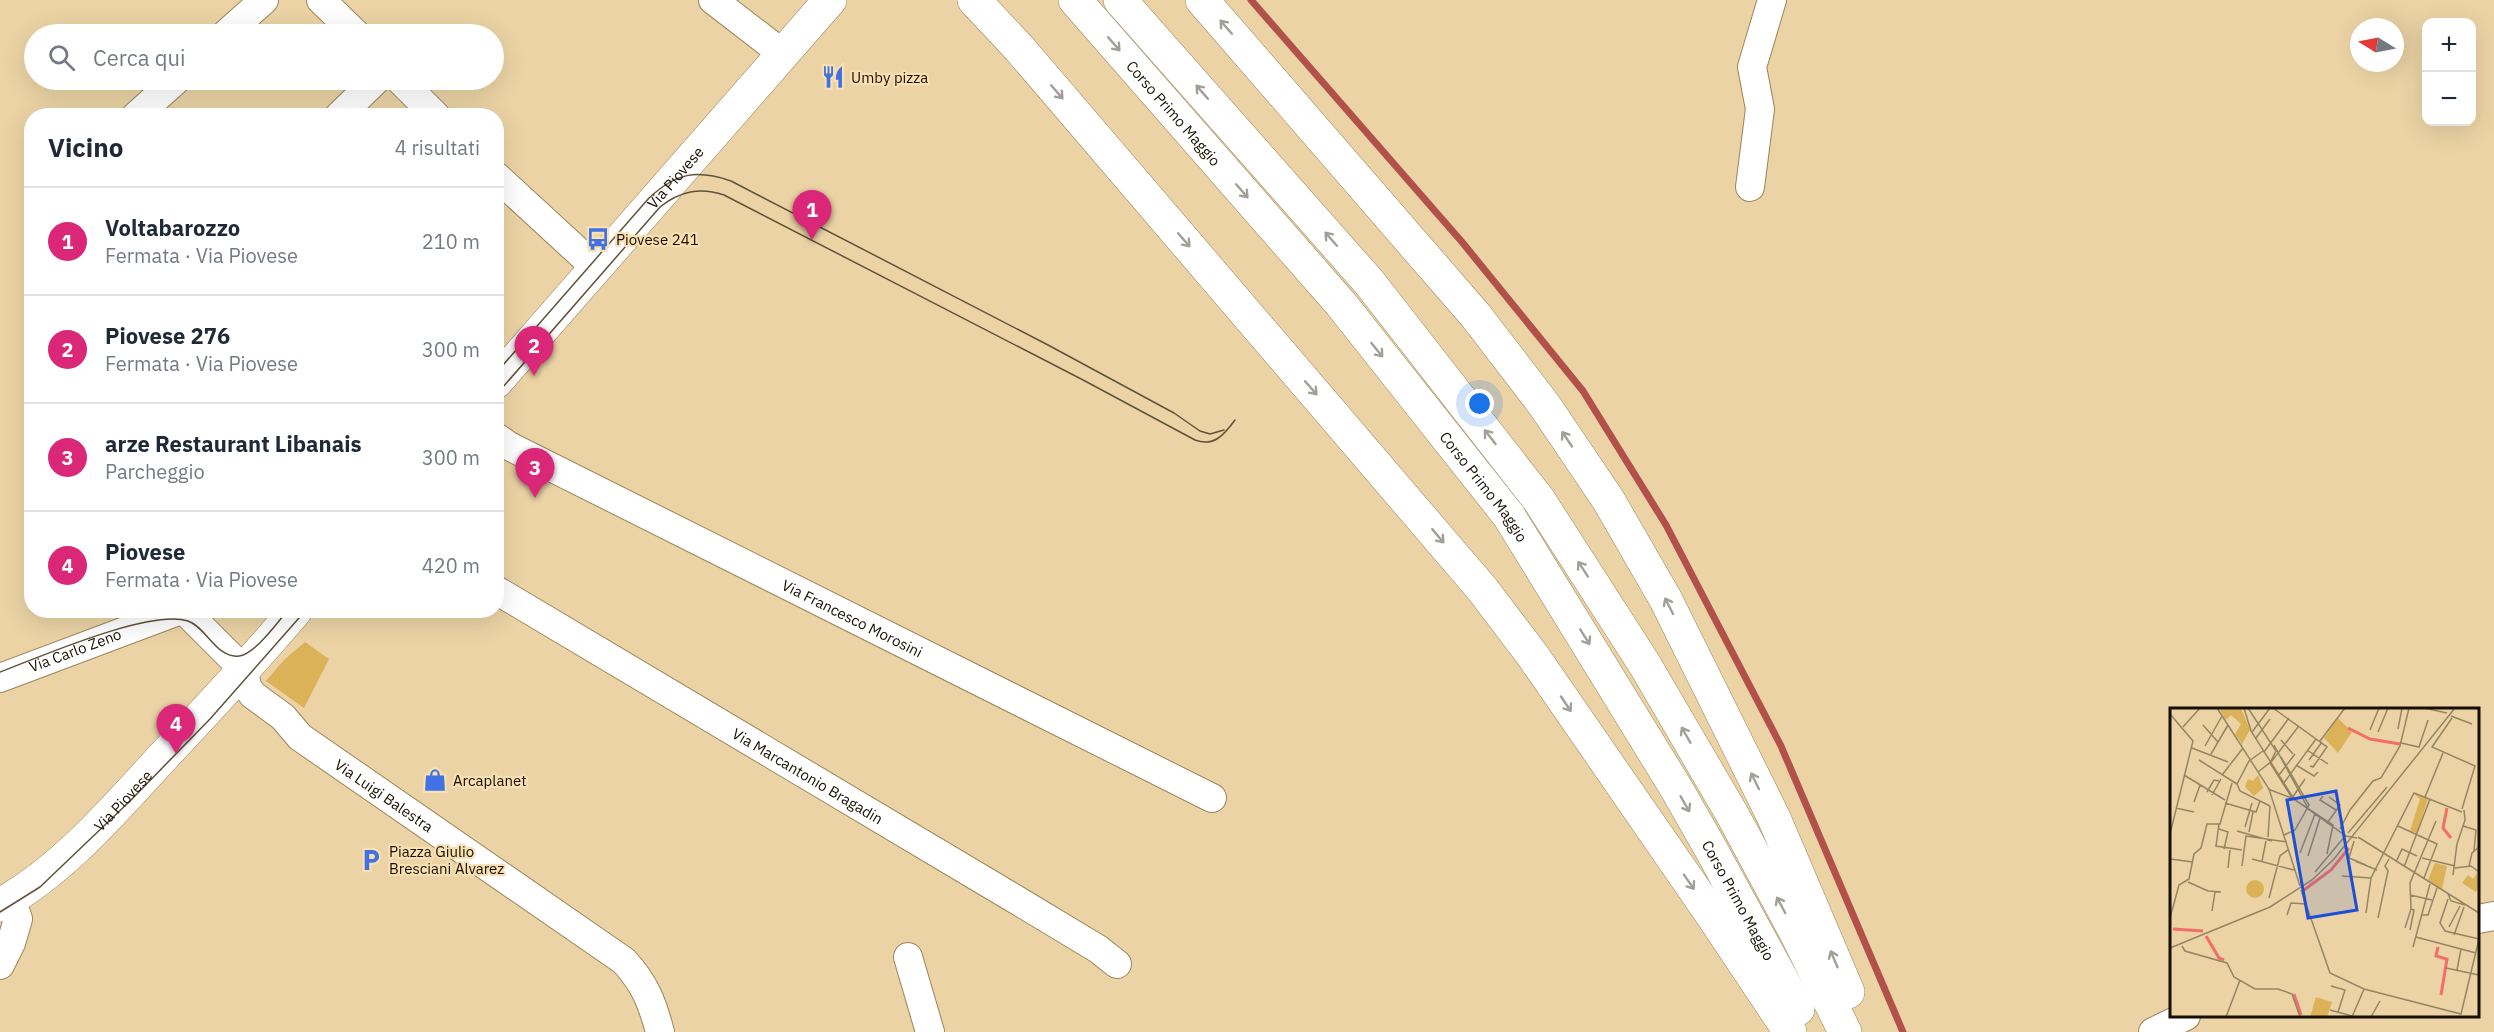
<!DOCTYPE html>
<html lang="it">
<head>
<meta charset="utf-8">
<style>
  body { margin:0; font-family:"IBM Plex Sans",sans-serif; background:#f2f2f3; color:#1f2937 }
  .controls { position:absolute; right:18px; top:18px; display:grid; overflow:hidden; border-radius:12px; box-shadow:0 6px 24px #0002 }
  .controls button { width:54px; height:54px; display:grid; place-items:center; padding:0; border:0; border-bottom:2px solid #e0e1e3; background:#fff; color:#1f2937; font:30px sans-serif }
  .compass { position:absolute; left:2350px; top:18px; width:54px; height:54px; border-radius:50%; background:#fff; box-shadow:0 6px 24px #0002; rotate:280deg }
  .you { position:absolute; left:1480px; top:404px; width:21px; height:21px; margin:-15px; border:4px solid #fff; border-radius:50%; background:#1a73e8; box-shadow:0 0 0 9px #1a73e833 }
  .badge { display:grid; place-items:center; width:39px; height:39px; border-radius:50%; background:#db2777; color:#fff; font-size:20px; font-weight:700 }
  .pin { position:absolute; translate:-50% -50px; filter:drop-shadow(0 2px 3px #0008) }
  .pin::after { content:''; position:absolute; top:32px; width:21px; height:18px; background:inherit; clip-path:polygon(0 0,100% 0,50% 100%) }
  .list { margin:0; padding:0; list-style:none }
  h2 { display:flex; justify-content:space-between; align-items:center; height:78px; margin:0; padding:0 24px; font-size:26px }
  h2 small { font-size:20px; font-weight:400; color:#747a83 }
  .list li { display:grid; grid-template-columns:39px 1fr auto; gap:18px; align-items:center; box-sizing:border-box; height:108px; padding:0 24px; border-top:2px solid #e0e1e3 }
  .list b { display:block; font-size:22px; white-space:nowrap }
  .list p { margin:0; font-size:20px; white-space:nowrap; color:#747a83 }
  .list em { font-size:20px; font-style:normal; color:#747a83 }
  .icon { flex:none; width:33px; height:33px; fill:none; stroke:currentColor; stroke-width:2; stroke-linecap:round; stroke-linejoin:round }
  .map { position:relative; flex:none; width:2494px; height:1032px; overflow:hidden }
  .search { position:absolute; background:#fff; box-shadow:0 6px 24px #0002; left:24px; top:24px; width:480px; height:66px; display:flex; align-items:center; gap:15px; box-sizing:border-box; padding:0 21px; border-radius:33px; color:#747a83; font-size:22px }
  .panel { position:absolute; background:#fff; box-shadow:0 6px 24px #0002; left:24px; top:108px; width:480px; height:510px; border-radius:24px }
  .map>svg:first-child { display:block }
  .green { fill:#dcb259 }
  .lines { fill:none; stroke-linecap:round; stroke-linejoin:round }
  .stream { stroke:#b1514a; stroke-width:7 }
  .minor-casing { stroke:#9b8559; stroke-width:30 }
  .major-casing { stroke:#9b8559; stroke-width:34 }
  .highway-casing { stroke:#9b8559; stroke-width:34 }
  .minor { stroke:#fff; stroke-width:28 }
  .major { stroke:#fff; stroke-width:33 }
  .highway { stroke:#fff; stroke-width:33 }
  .tram { stroke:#605239; stroke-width:1.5 }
  .oneway { stroke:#a29f99 }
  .labels { text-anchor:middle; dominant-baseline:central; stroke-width:4.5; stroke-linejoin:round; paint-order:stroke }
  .poi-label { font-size:15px; fill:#170f01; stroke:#f8e0b2; text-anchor:start }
  .street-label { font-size:15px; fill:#170f01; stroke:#f8e0b2 }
  .inset-river { fill:none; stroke:#f36d69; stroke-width:3 }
  .inset-road { fill:none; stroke:#968563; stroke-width:1.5 }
  .view { fill:#1d4ed8; fill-opacity:0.15; stroke:#1d4ed8; stroke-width:3 }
  .inset-edge { fill:none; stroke:#170f01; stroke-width:3 }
</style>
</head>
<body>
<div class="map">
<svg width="2494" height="1032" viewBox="0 0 2494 1032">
  <rect width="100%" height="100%" fill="#ebd3a5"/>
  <path class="green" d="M305,642L329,659L304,708L266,681L284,660Z"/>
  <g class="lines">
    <path class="stream" d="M1251,0L1462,242L1583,391L1666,525L1781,746L1903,1032"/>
    <g class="minor-casing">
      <g id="minor">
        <path d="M321,0L356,34"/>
        <path d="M713,0L783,54"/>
        <path d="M226,34L264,0"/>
        <path d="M400,80L436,116"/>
        <path d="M136,116L176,80"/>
        <path d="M339,116L376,80"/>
        <path d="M496,176L596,268"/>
        <path d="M1750,187L1760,109L1752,67L1772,0"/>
        <path id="s1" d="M496,437L509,446L1212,798"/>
        <path id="s2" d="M496,590L1015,899L1098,949L1117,964"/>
        <path id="s3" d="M184,610L244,670L247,687L253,695L283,717L300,737L624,961C645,984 652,1002 660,1032"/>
        <path id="s4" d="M0,678L181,610"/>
        <path d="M2478,919L2494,916"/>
        <path d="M908,957L930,1032"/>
        <path d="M0,965L11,943L18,919L11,898"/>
        <path d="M2153,1032L2186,1016"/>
      </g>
    </g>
    <g class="major-casing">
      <g id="major">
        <path id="s5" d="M496,382L830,0"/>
        <path id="s6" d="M0,905C63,870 113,811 161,759C207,710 253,661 296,610"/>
      </g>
    </g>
    <g class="highway-casing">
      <g id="highway">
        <path d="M974,0L1019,48L1483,590L1533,656L1712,915L1790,1032"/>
        <path id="s7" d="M1075,0L1341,304L1509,516L1676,788L1712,851L1798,1009"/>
        <path d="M1120,0L1369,282L1539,500L1645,665L1732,814L1795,931L1845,1032"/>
        <path d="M1202,0L1476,316L1545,406L1609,501L1666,600L1774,818L1848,992"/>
      </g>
    </g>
    <use href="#minor" class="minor"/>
    <use href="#major" class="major"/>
    <use href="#highway" class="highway"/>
    <path class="tram" d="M496,373L649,198C676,173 696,169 731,181L1048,345L1174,413L1200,431L1210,434L1224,430
      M496,395L660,207C680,191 700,187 724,195L1085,381L1195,440C1214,447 1224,435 1235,420
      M0,672C40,657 149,609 188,621C206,627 217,659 239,656C255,654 277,623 288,610
      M0,912L40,887L131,800L210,719L306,610"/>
  </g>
  <defs><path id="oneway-shaft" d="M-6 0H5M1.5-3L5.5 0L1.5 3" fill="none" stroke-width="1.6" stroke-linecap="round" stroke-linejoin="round" transform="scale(1.5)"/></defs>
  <g class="oneway">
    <use href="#oneway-shaft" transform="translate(1226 27) rotate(-131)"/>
    <use href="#oneway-shaft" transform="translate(1114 44) rotate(49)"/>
    <use href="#oneway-shaft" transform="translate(1057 92) rotate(49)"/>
    <use href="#oneway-shaft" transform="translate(1202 92) rotate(-131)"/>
    <use href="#oneway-shaft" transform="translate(1242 191) rotate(49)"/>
    <use href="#oneway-shaft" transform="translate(1331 239) rotate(-131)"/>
    <use href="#oneway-shaft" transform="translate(1184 240) rotate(49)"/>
    <use href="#oneway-shaft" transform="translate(1377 350) rotate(51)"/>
    <use href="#oneway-shaft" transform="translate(1311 388) rotate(49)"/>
    <use href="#oneway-shaft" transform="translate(1490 437) rotate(-128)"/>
    <use href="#oneway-shaft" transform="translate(1567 439) rotate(-124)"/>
    <use href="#oneway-shaft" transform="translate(1438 536) rotate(50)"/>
    <use href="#oneway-shaft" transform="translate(1583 569) rotate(-123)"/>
    <use href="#oneway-shaft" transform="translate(1669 606) rotate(-117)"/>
    <use href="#oneway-shaft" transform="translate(1585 637) rotate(58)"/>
    <use href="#oneway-shaft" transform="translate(1566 704) rotate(56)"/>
    <use href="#oneway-shaft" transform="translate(1686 735) rotate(-120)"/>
    <use href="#oneway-shaft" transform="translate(1755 781) rotate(-116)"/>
    <use href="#oneway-shaft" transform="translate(1685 804) rotate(60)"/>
    <use href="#oneway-shaft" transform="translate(1689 882) rotate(55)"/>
    <use href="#oneway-shaft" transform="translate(1781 905) rotate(-118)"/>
    <use href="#oneway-shaft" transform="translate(1834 959) rotate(-113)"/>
  </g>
  <defs>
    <g id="restaurant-bare" transform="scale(1.8)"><path d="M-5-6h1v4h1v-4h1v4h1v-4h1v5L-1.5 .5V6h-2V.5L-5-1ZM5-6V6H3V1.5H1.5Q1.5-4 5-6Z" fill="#4171e2" stroke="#f8e0b2" stroke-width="2.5" paint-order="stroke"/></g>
    <g id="bus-bare" transform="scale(1.8)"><path d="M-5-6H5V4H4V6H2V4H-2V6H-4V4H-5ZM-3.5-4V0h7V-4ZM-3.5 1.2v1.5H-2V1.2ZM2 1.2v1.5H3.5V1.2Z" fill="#4171e2" stroke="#f8e0b2" stroke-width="2.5" paint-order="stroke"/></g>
    <g id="shop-bare" transform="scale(1.8)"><path d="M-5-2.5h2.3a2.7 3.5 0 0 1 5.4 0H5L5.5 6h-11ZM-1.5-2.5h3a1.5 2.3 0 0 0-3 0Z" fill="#4171e2" stroke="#f8e0b2" stroke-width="2.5" paint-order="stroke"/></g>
    <g id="parking-bare" transform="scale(1.8)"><path d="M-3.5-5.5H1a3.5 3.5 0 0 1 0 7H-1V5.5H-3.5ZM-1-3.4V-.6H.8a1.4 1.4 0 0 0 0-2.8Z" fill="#4171e2" stroke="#f8e0b2" stroke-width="2.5" paint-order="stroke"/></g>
  </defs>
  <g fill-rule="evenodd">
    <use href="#restaurant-bare" x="833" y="77"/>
    <use href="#bus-bare" x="598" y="239"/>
    <use href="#shop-bare" x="435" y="780"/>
    <use href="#parking-bare" x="371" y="860"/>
  </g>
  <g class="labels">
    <g class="poi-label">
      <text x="851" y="77">Umby pizza</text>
      <text x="616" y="239">Piovese 241</text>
      <text x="453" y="780">Arcaplanet</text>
      <text x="389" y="851">Piazza Giulio<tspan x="389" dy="17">Bresciani Alvarez</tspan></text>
    </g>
    <g class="street-label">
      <text stroke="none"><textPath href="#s7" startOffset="150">Corso Primo Maggio</textPath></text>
      <text stroke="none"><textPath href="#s5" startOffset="272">Via Piovese</textPath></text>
      <text stroke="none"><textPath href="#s7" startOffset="636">Corso Primo Maggio</textPath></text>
      <text stroke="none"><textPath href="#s1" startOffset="400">Via Francesco Morosini</textPath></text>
      <text stroke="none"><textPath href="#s4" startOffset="80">Via Carlo Zeno</textPath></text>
      <text stroke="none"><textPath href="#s2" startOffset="363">Via Marcantonio Bragadin</textPath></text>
      <text stroke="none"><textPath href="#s3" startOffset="278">Via Luigi Balestra</textPath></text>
      <text stroke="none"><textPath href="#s6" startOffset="162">Via Piovese</textPath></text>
      <text stroke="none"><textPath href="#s7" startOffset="1122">Corso Primo Maggio</textPath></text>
    </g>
  </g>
  <g transform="translate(2170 708)">
    <rect width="309" height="309" fill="#ebd3a5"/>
    <path d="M53,0H71L80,22L72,36L65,26L71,16L61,7L56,12L50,2ZM168,10L182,24L168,45L154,30ZM88,67L93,80L84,88L75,79L78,71L83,73ZM244,86L258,91L247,125L240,123L250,91ZM265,155L277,158L272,181L258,172ZM307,165L309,180L306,184L292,175L298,167L303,171ZM76 181a9 9 0 1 1 18 0a9 9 0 1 1-18 0ZM146,289L162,294L157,309H140Z" fill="#dcb259"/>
    <path class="inset-river" d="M178,20L200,31L230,36M277,100L273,120L281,130M134,182L161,162L179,140M3,221L33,223M36,228L49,250L54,252M268,239L266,248L277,251L271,287M124,286L131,307"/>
    <path class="inset-road" d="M47,0L99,81L130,178M74,0L81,23L124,91L176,128L187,130M78,0L106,43L100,55L122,90L163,117L157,146M103,0L157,39L143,59L140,58M254,0L277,5M0,6L23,33L0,126M281,8L302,16M282,10L262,39L305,58L292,101M33,17L48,34M13,19L30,0M228,21L232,0M200,22L209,0M82,24L100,0M208,24L218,0M86,30L100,11M111,32L123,46M150,33L175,0M231,35L249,39L258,12M104,37L139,102M35,38L52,8M22,40L58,54M137,42L158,56M94,44L119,10M41,46L58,17M111,49L139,97L125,122L114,127M29,52L67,76M139,52L152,34M126,57L144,68L148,64M88,64L102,53L128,19M14,67L55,92M52,67L73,40M109,67L125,46M67,76L79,53L93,43M67,76L70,83L100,98M113,76L146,31M98,81L124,91M37,84L44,72L49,73M42,87L51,71M153,88L150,92L166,102M255,89L273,45M122,90L135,71M24,94L30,77M55,95L86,104L90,93M6,100L24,104M158,114L170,97L159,89M49,116L46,138L72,142M228,118L267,136L254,170M293,118L306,122L304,143M75,119L82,95M49,121L58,124L54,141M170,121L180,102L203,73L211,70L230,38L239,0M67,123L102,133M79,124L83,104M178,125L217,79M98,129L100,98M188,129L309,205M184,133L179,150L196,157M130,145L145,106M138,148L150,110M252,150L285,158M0,151L23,154M82,151L124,162M92,153L96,133M185,153L207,162M226,154L232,141L247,148M72,158L76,128L117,134M299,158L302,145L309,139M234,159L260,91M58,160L60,142M285,160L301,158L309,164M145,164L176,127M283,167L287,136L295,112L294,102M172,168L201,170M18,174L38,183L51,184M131,182L160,265L194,281L291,306L309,231M278,186L281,193L295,197M240,187L262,192M99,190L110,148L119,141M278,191L270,215L275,223L309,231M42,203L45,184M196,205L201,170L244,85L292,104M117,207L121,195L136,196M251,207H258L267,180M0,210L9,177L19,171L24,146L31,140L37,116H50L62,75M208,210L218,163L215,158L219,151M279,219L290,198M235,220L241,201L240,175L266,113M240,222L244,202L241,201M284,227L294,199M246,229L306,245M12,238L15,243L57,255L64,269L85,281H108L122,286L130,309M243,239L260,176M0,240L100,199L142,172L164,151L285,0M276,260L309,267M287,262L291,241M161,278L175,282L168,304M160,302L182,308M56,309L70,272M182,309L194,281M201,309L210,293"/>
    <path class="view" d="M166,83L187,202L138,210L117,92Z"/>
    <rect width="309" height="309" class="inset-edge"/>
  </g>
</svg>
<div class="controls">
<button>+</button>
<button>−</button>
</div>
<svg class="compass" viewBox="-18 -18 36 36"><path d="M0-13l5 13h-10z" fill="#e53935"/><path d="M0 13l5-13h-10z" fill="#747a83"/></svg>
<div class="you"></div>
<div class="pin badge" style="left:812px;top:240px">1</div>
<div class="pin badge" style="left:534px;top:376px">2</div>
<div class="pin badge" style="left:535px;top:498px">3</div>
<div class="pin badge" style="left:176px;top:754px">4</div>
<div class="search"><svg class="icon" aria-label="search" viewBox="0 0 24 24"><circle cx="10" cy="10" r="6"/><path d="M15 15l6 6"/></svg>Cerca qui</div>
<section class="panel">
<h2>Vicino<small>4 risultati</small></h2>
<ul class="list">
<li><span class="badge">1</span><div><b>Voltabarozzo</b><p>Fermata · Via Piovese</p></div><em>210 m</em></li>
<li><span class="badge">2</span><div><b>Piovese 276</b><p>Fermata · Via Piovese</p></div><em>300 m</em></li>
<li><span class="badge">3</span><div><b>arze Restaurant Libanais</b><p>Parcheggio</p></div><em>300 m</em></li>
<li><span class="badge">4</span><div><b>Piovese</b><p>Fermata · Via Piovese</p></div><em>420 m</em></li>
</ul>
</section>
</div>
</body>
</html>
